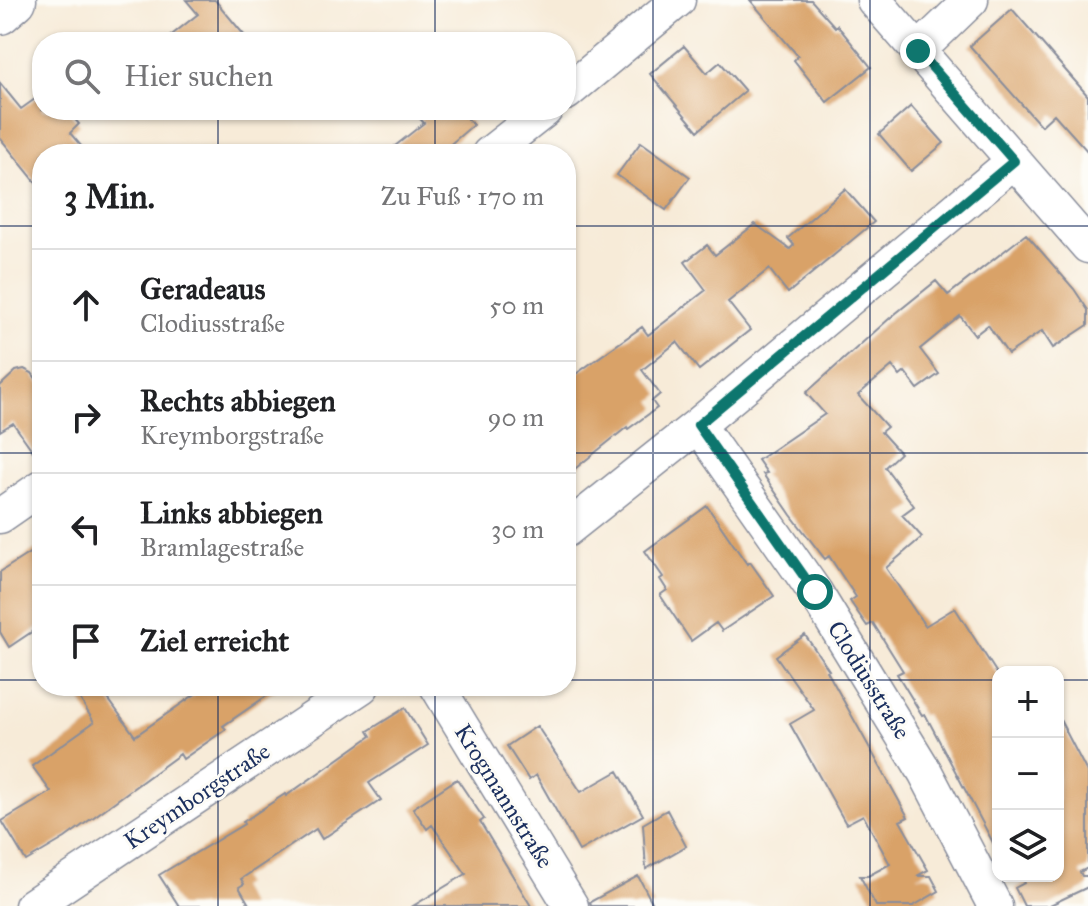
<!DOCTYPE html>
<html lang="de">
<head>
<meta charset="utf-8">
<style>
  body { margin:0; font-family:"IM FELL Great Primer",serif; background:#f6f6f6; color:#202124 }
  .controls { position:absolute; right:24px; bottom:24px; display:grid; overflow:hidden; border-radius:16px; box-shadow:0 2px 6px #0004 }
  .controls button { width:72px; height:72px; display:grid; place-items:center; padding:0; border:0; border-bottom:2px solid #e0e0e0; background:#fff; color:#202124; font:40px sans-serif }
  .stop { position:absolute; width:24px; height:24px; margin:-18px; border:6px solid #0f766e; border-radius:50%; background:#fff }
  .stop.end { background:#0f766e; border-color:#fff; box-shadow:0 2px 8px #0008 }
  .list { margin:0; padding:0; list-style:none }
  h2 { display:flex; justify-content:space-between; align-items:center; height:104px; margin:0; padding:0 32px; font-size:34px }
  h2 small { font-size:26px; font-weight:400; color:#757577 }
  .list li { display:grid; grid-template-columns:52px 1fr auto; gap:24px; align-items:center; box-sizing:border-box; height:112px; padding:0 32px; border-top:2px solid #e0e0e0 }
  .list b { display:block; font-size:30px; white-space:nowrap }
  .list p { margin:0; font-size:26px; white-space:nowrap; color:#757577 }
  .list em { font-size:26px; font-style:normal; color:#757577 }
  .icon { flex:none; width:44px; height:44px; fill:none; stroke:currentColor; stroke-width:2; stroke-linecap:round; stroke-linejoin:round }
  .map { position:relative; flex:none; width:1088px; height:906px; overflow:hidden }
  .search { position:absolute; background:#fff; box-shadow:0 2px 6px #0004; left:32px; top:32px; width:544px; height:88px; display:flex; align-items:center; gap:20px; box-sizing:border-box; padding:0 28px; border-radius:32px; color:#757577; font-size:30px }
  .panel { position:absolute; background:#fff; box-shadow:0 2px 6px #0004; left:32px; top:144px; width:544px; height:552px; border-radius:32px }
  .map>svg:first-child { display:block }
  .building { fill:#d9a268 }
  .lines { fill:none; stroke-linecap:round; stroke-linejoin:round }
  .minor-casing { stroke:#898d9b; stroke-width:37 }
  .tertiary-casing { stroke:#898d9b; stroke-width:45 }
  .minor { stroke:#fff; stroke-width:34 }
  .tertiary { stroke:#fff; stroke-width:42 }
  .route { stroke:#0f766e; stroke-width:10 }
  .grid { fill:none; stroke:#1b2f5e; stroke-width:2; stroke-opacity:0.55 }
  .labels { text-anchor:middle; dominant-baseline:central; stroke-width:6; stroke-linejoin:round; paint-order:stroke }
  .street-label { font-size:24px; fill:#1b2f5e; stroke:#fdfcf7 }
</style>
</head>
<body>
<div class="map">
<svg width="1088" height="906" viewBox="0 0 1088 906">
  <rect width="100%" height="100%" fill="#fdfcf7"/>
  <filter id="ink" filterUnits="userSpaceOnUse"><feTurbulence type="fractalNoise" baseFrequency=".0125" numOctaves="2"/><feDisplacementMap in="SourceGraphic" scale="16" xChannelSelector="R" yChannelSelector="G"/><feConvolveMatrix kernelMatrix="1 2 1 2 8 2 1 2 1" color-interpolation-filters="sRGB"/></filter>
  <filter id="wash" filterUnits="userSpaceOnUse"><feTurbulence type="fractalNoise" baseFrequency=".006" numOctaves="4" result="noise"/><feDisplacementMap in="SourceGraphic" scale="32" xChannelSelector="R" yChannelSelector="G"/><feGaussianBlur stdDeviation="1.8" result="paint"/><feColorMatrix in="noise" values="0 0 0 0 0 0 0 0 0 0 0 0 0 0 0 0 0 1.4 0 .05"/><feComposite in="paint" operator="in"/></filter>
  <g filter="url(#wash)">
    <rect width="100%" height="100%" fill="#f7ebd8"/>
    <g id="blocks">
      <path class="building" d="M186,0H215L250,42H163L198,14Z
        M750,0H811L835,27L837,25L871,67L827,102L794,60L798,56Z
        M1012,9L1088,96V152L1054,114L1041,126L970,46Z
        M684,46L707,73L720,62L745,91L698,131L650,74Z
        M0,83L21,109L42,94V110H67L79,124L70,133L88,154H42V190L0,138Z
        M911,106L944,143L911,171L879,134Z
        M412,110H460L473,125L439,154H385L424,123Z
        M641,142L690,177L666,210L617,175Z
        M845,189L874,222L788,293L769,269L728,302L750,330L699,370L677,342L642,370L660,394L652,401L657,408L628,429L627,427L566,476V381L642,327L648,335L706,290L685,262L707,245L715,255L755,224L790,249L794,245L788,238Z
        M1026,234L1074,289L1088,310V325L1053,348L1042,331L1008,354L988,325L975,335L960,316L920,349L939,374L918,389L905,372L900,376L892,366L858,395L887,427L881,432L900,453L885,467L914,506L902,515L922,537L886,568L925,626L955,608L998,675V852L925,714L922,715L897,674L903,671L873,623L867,626L850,601L856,597L829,556L825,559L791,515L763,474L767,473L758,460L825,414L806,393L890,318L936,281L948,295Z
        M24,369L32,373L42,387V464L13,423L0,431V386L16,371Z
        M707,506L747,564L750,562L774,596L722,631L716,623L691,641L660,595L667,590L660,579L663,577L645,551Z
        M42,545V625L9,647L0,632V572Z
        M805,635L829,670L827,671L908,817L900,821L928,870L917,876H931L939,891L913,906H876L860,876H868L890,864L863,815L846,824L790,724L814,710L776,656Z
        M72,686H99L135,736L207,686H281L223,726L226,729L183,759L180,754L65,838L26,861L2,821L51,792L32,766L94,722Z
        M405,708L428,745L369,783L381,800L322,839L316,829L241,879L244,884L239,887L250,906H179L159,875L244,824L243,822L285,794L286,796L371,736L368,731Z
        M1058,716L1088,774V868L1080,872L1082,876H1088V887L1048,906H1024L1015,888L1024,883L1020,876H1058Z
        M537,726L581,792L618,771L643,815L579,851L536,775L529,780L507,746Z
        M457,779L484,819L480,822L531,906H413L466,874L432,825L427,829L413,808Z
        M667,810L686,846L646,869L643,824Z
        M638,876L654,906H591L590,902Z"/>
    </g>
  </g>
  <g filter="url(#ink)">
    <use href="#blocks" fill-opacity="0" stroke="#898d9b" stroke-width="2"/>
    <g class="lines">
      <g class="minor-casing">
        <path id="minor" d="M874,0L1088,246
          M918,51L971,0
          M566,93L678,0
          M489,154L545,110
          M698,425L815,592L925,772L995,906
          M0,516L42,487
          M566,530L698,425L1014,161
          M437,686L571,906
          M32,906L362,686"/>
      </g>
      <g class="tertiary-casing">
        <path id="tertiary" d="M0,13L15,0"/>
      </g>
      <use href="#minor" class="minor"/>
      <use href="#tertiary" class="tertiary"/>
    </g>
  </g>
  <g class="lines" filter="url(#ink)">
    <path class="route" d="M815,592L698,425L1014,161L918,51"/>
  </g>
  <path class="grid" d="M218,0V42M435,0V42M653,0V906M870,0V906M218,110V154M435,110V154M0,226H42M566,226H1088M0,453H42M566,453H1088M0,680H42M566,680H998M1058,680H1088M218,686V906M435,686V906"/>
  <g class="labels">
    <g class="street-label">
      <text transform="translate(869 680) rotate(58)">Clodiusstraße</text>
      <text transform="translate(197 796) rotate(-34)">Kreymborgstraße</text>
      <text transform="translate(504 796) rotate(58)">Krogmannstraße</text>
    </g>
  </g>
</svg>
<div class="controls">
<button>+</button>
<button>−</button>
<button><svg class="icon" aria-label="layers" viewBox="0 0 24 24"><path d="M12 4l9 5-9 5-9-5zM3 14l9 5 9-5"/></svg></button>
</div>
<div class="stop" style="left:815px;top:592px"></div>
<div class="stop end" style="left:918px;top:51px"></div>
<div class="search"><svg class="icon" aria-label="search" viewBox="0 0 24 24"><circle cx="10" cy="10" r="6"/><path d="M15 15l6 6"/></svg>Hier suchen</div>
<section class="panel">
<h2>3 Min.<small>Zu Fuß · 170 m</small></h2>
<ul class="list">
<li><svg class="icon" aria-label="ahead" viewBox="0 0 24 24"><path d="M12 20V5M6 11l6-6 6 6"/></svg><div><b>Geradeaus</b><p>Clodiusstraße</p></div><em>50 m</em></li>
<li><svg class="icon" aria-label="right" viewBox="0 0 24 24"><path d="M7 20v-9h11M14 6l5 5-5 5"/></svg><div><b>Rechts abbiegen</b><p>Kreymborgstraße</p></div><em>90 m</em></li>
<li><svg class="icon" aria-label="left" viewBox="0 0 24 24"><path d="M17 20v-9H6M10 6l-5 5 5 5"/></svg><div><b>Links abbiegen</b><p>Bramlagestraße</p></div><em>30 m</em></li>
<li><svg class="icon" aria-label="arrive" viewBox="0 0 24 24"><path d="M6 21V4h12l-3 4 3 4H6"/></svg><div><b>Ziel erreicht</b></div></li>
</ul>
</section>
</div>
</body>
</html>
